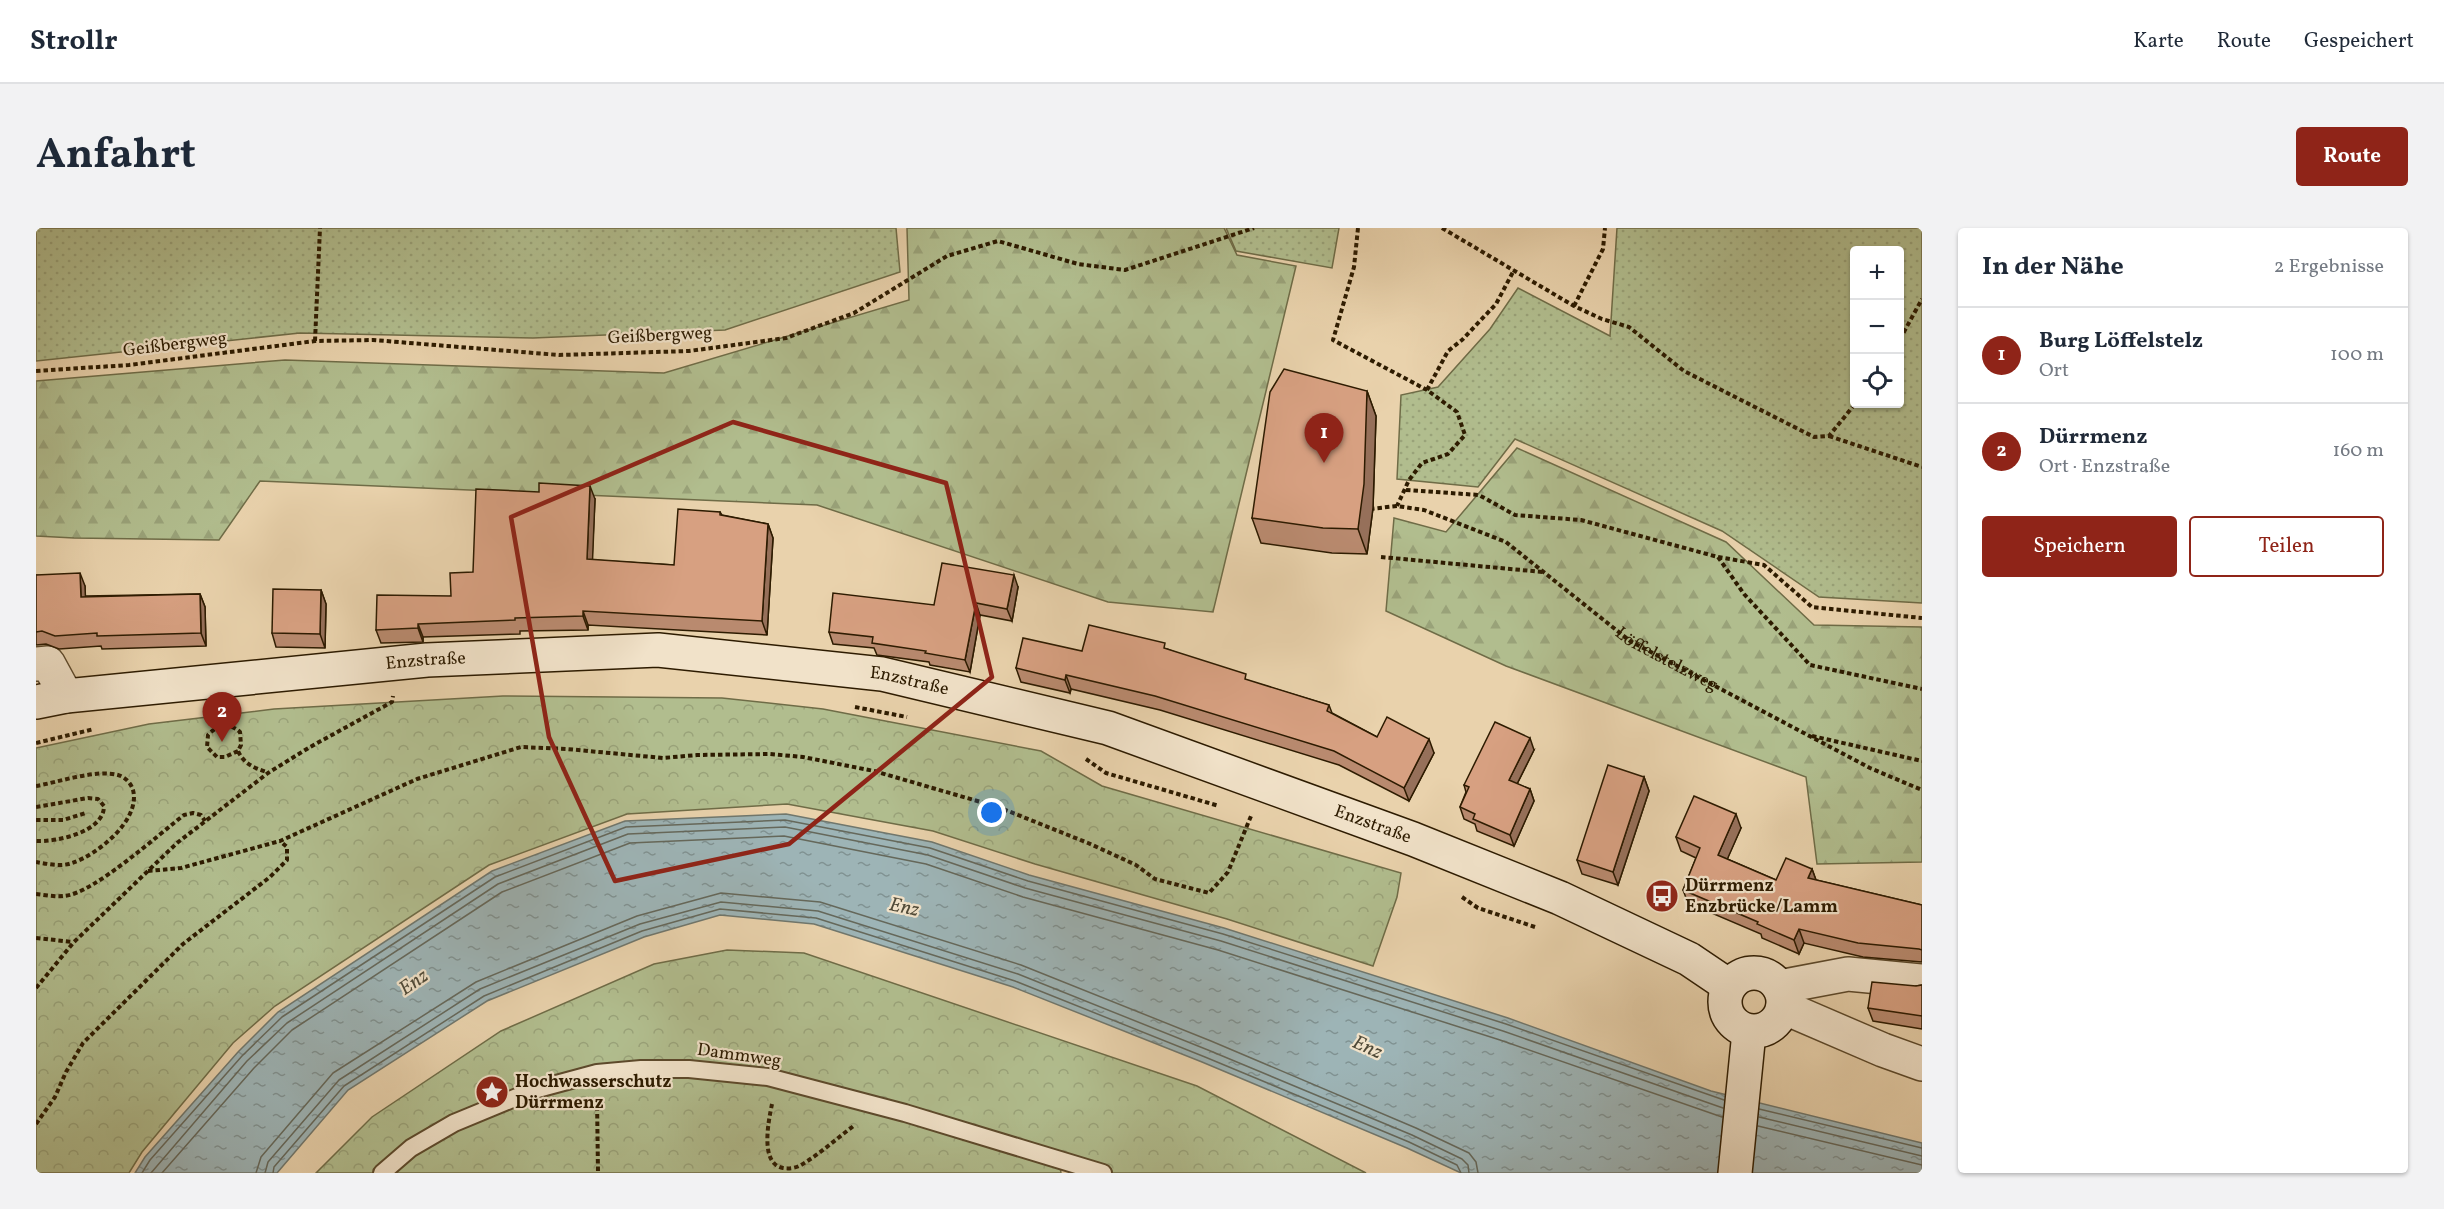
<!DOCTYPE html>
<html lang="de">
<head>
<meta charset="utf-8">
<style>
  body { margin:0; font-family:Vollkorn,serif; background:#f2f2f3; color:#1f2937 }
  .controls { position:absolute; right:18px; top:18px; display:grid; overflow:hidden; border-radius:6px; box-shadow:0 2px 4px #0004 }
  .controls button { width:54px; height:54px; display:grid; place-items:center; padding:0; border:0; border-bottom:2px solid #e0e1e3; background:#fff; color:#1f2937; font:30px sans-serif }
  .you { position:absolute; left:956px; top:585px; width:21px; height:21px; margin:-15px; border:4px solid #fff; border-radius:50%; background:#1a73e8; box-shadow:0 0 0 9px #1a73e833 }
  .badge { display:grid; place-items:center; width:39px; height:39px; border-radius:50%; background:#8f2418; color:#fff; font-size:20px; font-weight:700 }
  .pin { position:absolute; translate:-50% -50px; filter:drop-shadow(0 2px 3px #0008) }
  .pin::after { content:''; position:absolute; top:32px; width:21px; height:18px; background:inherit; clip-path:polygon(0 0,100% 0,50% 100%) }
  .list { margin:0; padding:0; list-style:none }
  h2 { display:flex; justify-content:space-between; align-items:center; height:78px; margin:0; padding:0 24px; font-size:26px }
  h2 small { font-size:20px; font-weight:400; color:#747a83 }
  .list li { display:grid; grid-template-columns:39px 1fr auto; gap:18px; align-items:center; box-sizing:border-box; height:96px; padding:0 24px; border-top:2px solid #e0e1e3 }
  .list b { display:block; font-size:22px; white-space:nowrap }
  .list p { margin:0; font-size:20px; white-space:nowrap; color:#747a83 }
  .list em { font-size:20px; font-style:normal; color:#747a83 }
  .actions { display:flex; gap:12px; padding:18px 24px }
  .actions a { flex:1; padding:14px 0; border:2px solid #8f2418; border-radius:6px; text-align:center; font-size:21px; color:#8f2418 }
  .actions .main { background:#8f2418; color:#fff }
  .icon { flex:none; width:33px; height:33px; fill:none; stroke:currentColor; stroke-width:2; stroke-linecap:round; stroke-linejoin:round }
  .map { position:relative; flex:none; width:1886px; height:945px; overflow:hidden; border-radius:6px }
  header { display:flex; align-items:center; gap:36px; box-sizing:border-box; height:84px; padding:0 30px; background:#fff; border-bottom:2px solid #e0e1e3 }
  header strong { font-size:28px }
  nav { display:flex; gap:33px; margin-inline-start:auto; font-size:21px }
  .intro { display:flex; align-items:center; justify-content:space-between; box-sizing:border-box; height:144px; padding:0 36px }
  h1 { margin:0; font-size:42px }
  .button { padding:15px 27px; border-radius:6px; background:#8f2418; color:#fff; font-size:21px; font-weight:700 }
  main { display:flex; gap:36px; padding:0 36px }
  aside { flex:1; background:#fff; border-radius:6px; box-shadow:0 2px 4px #0004 }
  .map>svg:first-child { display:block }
  .grass { fill:url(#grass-dots); stroke:#6f6c47; stroke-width:1.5; fill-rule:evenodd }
  .forest { fill:url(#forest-firs); stroke:#6f6c47; stroke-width:1.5 }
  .park { fill:url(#park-crowns); stroke:#6f6c47; stroke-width:1.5 }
  .water { fill:url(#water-ripples); stroke:#70776d; stroke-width:1.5 }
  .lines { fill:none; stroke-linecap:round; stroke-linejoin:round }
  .shore { stroke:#65685b; stroke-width:1.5 }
  .service-casing { stroke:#5c492b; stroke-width:20 }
  .minor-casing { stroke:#5c492b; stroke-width:36 }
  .tertiary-casing { stroke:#5c492b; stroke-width:36 }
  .secondary-casing { stroke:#2d1b00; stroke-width:36 }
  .path { stroke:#2d1b00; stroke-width:4; stroke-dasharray:4.5 3; stroke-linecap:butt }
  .service { stroke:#f1e2c9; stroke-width:16 }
  .minor { stroke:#f1e2c9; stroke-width:33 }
  .tertiary { stroke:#f1e2c9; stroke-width:33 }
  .secondary { stroke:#f1e2c9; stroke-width:33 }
  .wall { fill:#b98a6f; stroke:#2d1b00; stroke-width:1.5 }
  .shaded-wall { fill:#96705a; stroke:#2d1b00; stroke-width:1.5 }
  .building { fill:#d7a081; stroke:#2d1b00; stroke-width:1.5 }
  .marked { fill:none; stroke:#8f2418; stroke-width:4.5; stroke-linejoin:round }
  .labels { text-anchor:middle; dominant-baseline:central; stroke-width:4.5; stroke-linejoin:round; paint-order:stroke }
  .street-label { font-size:18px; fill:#2d1b00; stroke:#f1e2c9 }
  .poi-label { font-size:18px; font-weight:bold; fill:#2d1b00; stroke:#f1e2c9; text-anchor:start }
  .water-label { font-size:20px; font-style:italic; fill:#4f4937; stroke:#f1e2c9 }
</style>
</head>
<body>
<header>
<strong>Strollr</strong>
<nav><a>Karte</a><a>Route</a><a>Gespeichert</a></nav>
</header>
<div class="intro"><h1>Anfahrt</h1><a class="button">Route</a></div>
<main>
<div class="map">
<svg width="1886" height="945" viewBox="0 0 1886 945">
  <defs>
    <pattern id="grass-dots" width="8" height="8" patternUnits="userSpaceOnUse" patternTransform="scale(1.5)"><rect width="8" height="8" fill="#b1bd8e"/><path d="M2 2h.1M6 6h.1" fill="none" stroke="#99a279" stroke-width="1.8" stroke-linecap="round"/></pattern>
    <pattern id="forest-firs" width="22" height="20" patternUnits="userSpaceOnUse" patternTransform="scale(1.5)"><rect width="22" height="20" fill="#b1bd8e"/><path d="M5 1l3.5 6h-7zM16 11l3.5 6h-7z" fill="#99a279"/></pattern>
    <pattern id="park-crowns" width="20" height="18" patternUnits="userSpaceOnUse" patternTransform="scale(1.5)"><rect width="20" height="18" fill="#b1bd8e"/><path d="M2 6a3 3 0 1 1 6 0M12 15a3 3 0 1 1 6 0" fill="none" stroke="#99a279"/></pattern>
    <pattern id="water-ripples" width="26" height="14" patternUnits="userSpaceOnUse" patternTransform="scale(1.5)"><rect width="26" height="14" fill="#9db4b6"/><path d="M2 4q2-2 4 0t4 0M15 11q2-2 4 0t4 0" fill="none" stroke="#809292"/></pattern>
  </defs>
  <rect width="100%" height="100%" fill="#e9d2ac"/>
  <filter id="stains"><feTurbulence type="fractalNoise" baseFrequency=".00333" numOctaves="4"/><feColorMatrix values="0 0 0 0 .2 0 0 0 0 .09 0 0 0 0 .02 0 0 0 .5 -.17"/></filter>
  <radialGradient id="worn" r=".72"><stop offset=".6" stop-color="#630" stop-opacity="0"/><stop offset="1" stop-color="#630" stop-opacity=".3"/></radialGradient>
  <path class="grass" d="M0,0H860L864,44L689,102L497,110L264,105L0,133Z
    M1190,0H1303L1296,40L1200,23Z
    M1581,0H1886V375L1783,369L1686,303L1479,211L1442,259L1361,251L1365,167L1402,159L1454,101L1482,60L1574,108ZM1818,22H1864V176H1818Z"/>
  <path class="forest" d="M871,0H1188L1201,27L1260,38L1177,384L1072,374L781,277L224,253L183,312L38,310L0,308V153L249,132L628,145L873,72Z
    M1481,220L1690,314L1778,397L1886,399V634L1781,636L1770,549L1470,438L1350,383L1358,290L1410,304Z"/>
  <path class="park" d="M467,468L686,470L787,481L1005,523L1066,558L1365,645L1361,669L1337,738L1191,691L999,636L897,603L751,576L591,586L453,637L239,778L197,815L106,924L93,945H0V520L113,496L238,481Z
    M691,722L768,725L1161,858L1330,945H1047L1024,938L1025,945H280L336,889L465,803L618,736Z"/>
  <path class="water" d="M750,586L896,614L993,647L1188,700L1472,790L1675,863L1886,915V945H1425L1371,920L1166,834L977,759L778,696L684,687L608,709L451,773L312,862L241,945H99L109,929L202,824L242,784L456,643L589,593Z"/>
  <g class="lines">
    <path class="shore" d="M1723,881L1886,920
      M1723,889L1886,928
      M1722,898L1886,937
      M106,945L114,932L206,828L246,789L459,649L590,599L749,592L894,620L992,653L1187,706L1470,796L1688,872
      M115,945L211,833L251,795L462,656L592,606L749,599L892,627L989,660L1185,713L1467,803L1687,880
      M126,945L218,840L256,802L466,664L594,615L748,608L890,636L987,669L1182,722L1464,812L1686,889
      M220,945L225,929L297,845L440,754L601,688L685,665L784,674L985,737L1175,813L1380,900L1433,925L1440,934L1442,945
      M229,945L232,934L303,852L444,761L604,696L685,674L782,683L982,746L1172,822L1376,907L1426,931L1432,937L1433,945
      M237,945L238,939L308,858L448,768L606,703L684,681L780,690L979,753L1169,829L1373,914L1421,937L1425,945"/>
    <g class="service-casing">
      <path id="service" d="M346,945L375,920L418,895L498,862L561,845L605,841H653L732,849L869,885L1067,945"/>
    </g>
    <g class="minor-casing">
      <path id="minor" d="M0,436L12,435L30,468
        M1743,759L1812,746L1886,753"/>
    </g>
    <g class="tertiary-casing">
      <path id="tertiary" d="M1747,779L1847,822L1886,836"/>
    </g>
    <g class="secondary-casing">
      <g id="secondary">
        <path id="s2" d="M0,474L30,468L391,432L622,422L846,446L1072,500L1377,611L1524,670L1653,731L1693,758"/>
        <circle cx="1718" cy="774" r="29"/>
        <path d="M1699,945L1713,804"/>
      </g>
    </g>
    <g class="path">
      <path d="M1322,0L1318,39L1297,112L1391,162L1421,184L1429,207L1412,226L1386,235L1373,252L1361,278"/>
      <path d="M1406,0L1538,78L1566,91L1593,99L1648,143L1778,209L1793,208L1819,176"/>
      <path d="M1538,78L1567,21L1569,0"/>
      <path d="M1864,111L1886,71"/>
      <path d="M279,113L284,0"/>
      <path d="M0,143L93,137L279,113L337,112L523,127L653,123L750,110L818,85L911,28L962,13L1042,36L1089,42L1218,0"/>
      <path d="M1391,162L1412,123L1426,112L1460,76L1478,42"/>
      <path d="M1793,208L1886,239"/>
      <path d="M1370,262L1443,267L1479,287L1545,292L1682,329L1728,337L1776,379L1886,390"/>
      <path id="s1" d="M1334,281L1361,278L1388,282L1470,314L1594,413L1834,540L1886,562"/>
      <path d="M1345,329L1507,344"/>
      <path d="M1682,329L1708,366L1774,437L1886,461"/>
      <path d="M819,479L871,489"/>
      <path d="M172,486L176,494L182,498"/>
      <path d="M1776,508L1886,533"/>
      <path d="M0,515L58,501"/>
      <path d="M202,523L189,529H181L171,519L172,507C181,497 193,494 204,504L205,517L202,523C208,536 218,540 231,544"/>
      <path d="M1050,531L1070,545L1183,578"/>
      <path d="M0,558C23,554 60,541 82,547C89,549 95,555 97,562C105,592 61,627 36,635C25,639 12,636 0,634"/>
      <path d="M0,579L52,570L62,571L68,578C68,604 21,614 0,613"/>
      <path d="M0,592H27L50,585"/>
      <path d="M112,643L145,640L244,613L381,551L485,519L531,521L627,530L661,527L734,526L767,529L838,543L962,579L1052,615L1100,637L1119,651L1173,665L1192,644L1215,588"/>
      <path d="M0,666C9,667 19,669 28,668C57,666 123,606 148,587L157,585L165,587L169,593"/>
      <path d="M1426,669L1442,680L1499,699"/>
      <path d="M0,710L37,714"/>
      <path d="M0,760L38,714L141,615L232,545L274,519L356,474L357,468"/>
      <path d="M561,871L562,945"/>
      <path d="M736,876C733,891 723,936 747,940C753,941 760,940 765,937C784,926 801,910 819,897"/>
      <path d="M0,896L19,869L30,844L47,815L147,716L234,649L251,632V619L244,613"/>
    </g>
    <use href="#service" class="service"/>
    <use href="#minor" class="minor"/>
    <use href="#tertiary" class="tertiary"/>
    <use href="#secondary" class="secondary"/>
  </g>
  <path class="wall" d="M1331,163L1340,188L1337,280L1331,326L1296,325L1225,315L1216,290Z
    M559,271L556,332L638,337L684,284L686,287L732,296L737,310L731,407L552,397V402L484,403V406L387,409V414L345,415L340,402L415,368L437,344Z
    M0,347L49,358V368L164,366L169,379L170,418L66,421L65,418L23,421L10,416L0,417Z
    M982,359L976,393L944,387L934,444L894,437L893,434L841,427L838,420L797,416L793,404L898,377Z
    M285,362L290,376L289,420L240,419L236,405Z
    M1131,421L1213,453L1293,477L1296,485L1341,509L1398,525L1373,573L1303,537L1124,482L1035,461L1034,465L985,454L980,440Z
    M1498,522L1481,556L1494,561L1498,573L1478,618L1441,603L1439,596L1428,591L1424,579L1430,564L1428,557Z
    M1608,549L1613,563L1582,657L1546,646L1541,632Z
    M1705,600L1691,631L1740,652L1776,641L1780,652L1886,677V734L1827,729L1768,715L1763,726L1726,710L1725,706L1652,675L1647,662L1660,630L1645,623L1640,609Z
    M1886,757V801L1837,793L1832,780L1880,758Z"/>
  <path class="shaded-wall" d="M1331,163L1340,188L1337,280L1331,326L1322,301Z
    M554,258L559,271L556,345L551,331Z
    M732,296L737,310L731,407L726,393Z
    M44,345L49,358L50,382L45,369Z
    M978,347L982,359L976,393L971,381Z
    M285,362L290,376L289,420L284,406Z
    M164,366L169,379L170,418L165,405Z
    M940,375L944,387L934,444L929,432Z
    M547,383L552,397V402L547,388Z
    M382,396L387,409V414L382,400Z
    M1030,447L1035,461L1034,465L1029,452Z
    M1494,510L1498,522L1477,564L1473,552Z
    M1393,511L1398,525L1373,573L1368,560Z
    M1608,549L1613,563L1582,657L1577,644Z
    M1494,561L1498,573L1478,618L1474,607Z
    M1700,586L1705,600L1687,641L1682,627Z
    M1776,641L1781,655L1772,650Z
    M1763,701L1768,715L1763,726L1758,712Z"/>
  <path class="building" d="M1248,141L1331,163L1328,256L1322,301L1287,300L1216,290L1234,164Z
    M503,255L554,258L551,331L638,337L642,281L684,284V287L732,296L726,393L547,383V388L479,390V392L382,396V400L340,402L341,367L415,368L414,345L437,344L440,261L503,264Z
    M906,335L978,347L971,381L940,375L929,432L889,425L890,423L836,415L837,409L793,404L797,365L898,377Z
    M44,345L45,369L164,366L165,405L61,408V405L19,408L6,403L0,404V347Z
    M237,361L285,362L284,406L236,405Z
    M1053,397L1129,415L1128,420L1210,446L1209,451L1293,477L1291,483L1341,509L1351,489L1393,511L1368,560L1298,523L1119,468L1030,447L1029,452L980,440L987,410L1046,423Z
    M1459,494L1494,510L1473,552L1494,561L1474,607L1437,591L1439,586L1424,579L1433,559L1428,557Z
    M1572,537L1608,549L1577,644L1541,632Z
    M1658,568L1700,586L1682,627L1740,652L1750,630L1776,641L1772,650L1886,677V722L1883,721L1822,715L1763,701L1758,712L1721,696L1722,694L1647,662L1664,620L1640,609Z
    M1836,754L1880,758L1886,757V788L1832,780Z"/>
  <path class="marked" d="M697,194L910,255L956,449L753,616L579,653L513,509L475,289Z"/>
  <defs>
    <g id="bus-disc" transform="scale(1.725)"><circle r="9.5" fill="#8f2418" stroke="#f1e2c9"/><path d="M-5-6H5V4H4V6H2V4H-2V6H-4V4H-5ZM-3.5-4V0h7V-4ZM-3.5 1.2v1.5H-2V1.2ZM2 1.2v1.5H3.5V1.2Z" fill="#fff"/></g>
    <g id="sight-disc" transform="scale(1.725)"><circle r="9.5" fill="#8f2418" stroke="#f1e2c9"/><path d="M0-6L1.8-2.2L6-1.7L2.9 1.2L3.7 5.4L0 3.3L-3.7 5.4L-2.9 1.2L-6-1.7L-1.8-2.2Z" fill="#fff"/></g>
  </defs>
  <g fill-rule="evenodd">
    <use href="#bus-disc" x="1626" y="668"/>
    <use href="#sight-disc" x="456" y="864"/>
  </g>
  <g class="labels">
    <g class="street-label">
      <text transform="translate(624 108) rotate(-3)">Geißbergweg</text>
      <text transform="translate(139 117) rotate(-7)">Geißbergweg</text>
      <text stroke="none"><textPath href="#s1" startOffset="342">Löffelstelzweg</textPath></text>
      <text stroke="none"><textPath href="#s2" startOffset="392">Enzstraße</textPath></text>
      <text stroke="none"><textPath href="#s2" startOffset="878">Enzstraße</textPath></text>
      <text stroke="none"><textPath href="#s2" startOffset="1364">Enzstraße</textPath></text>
      <text transform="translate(703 828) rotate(8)">Dammweg</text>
    </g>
    <g class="poi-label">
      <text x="1649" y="658">Dürrmenz<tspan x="1649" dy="21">Enzbrücke/Lamm</tspan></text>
      <text x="479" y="854">Hochwasserschutz<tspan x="479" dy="21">Dürrmenz</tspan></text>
    </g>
    <g class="water-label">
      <text transform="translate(868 680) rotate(12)">Enz</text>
      <text transform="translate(378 755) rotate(-35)">Enz</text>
      <text transform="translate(1331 820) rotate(24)">Enz</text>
    </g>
  </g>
  <rect width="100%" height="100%" filter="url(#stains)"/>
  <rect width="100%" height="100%" fill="url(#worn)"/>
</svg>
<div class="controls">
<button>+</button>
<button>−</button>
<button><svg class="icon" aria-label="locate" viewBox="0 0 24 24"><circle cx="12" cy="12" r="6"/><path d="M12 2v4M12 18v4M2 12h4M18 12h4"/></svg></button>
</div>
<div class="you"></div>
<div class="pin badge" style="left:1288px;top:235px">1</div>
<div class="pin badge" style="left:186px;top:514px">2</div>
</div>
<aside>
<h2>In der Nähe<small>2 Ergebnisse</small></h2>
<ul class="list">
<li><span class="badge">1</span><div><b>Burg Löffelstelz</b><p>Ort</p></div><em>100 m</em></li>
<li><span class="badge">2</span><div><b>Dürrmenz</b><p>Ort · Enzstraße</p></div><em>160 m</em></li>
</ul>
<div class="actions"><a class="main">Speichern</a><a>Teilen</a></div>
</aside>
</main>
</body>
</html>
